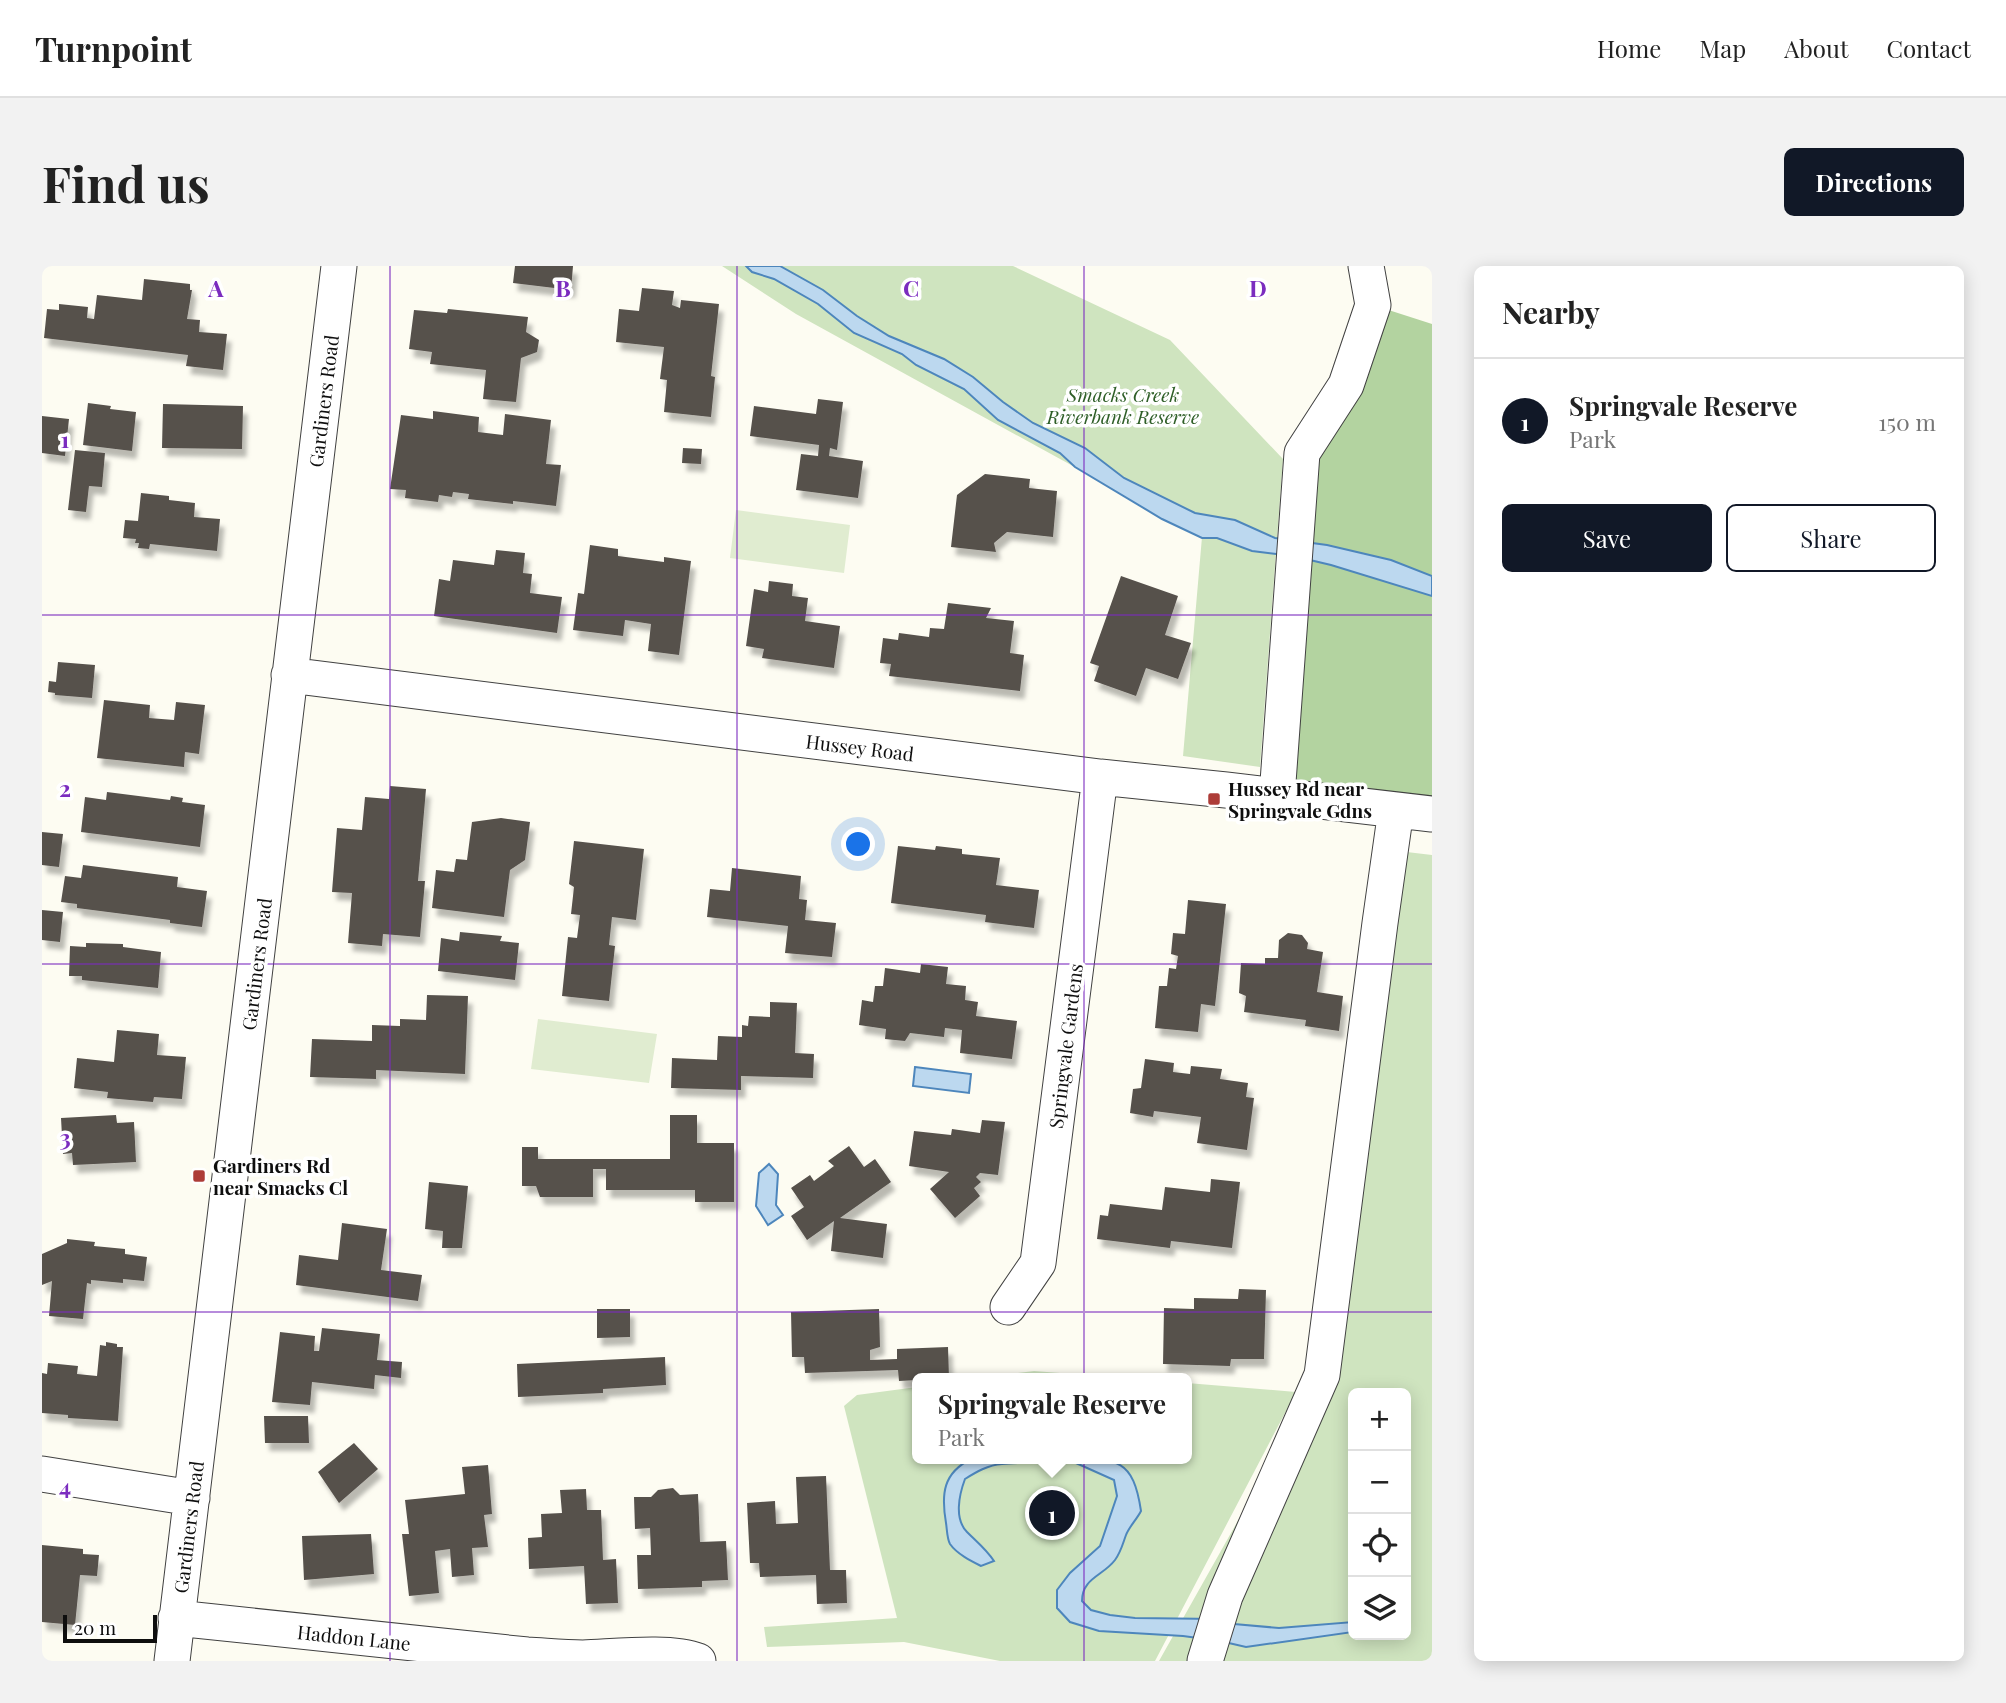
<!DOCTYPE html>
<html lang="en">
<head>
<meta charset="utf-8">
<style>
  body { margin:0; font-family:"Playfair Display",serif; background:#f2f2f2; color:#222 }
  .controls { position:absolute; right:21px; bottom:21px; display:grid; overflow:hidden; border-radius:10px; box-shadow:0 4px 18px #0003 }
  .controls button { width:63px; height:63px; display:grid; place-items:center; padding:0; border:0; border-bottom:2px solid #e0e0e0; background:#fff; color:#222; font:35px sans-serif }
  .scale { position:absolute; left:21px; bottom:18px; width:94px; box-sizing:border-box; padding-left:7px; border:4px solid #0e0e0e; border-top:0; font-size:19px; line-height:24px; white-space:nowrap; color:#0e0e0e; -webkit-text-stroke:5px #fff; paint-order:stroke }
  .you { position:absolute; left:817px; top:579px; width:24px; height:24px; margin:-18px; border:5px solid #fff; border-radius:50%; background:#1a73e8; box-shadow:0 0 0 10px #1a73e833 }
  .badge { display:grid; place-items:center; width:46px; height:46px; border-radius:50%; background:#111827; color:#fff; font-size:23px; font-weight:700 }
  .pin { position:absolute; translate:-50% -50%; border:4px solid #fff; box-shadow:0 2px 7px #0006 }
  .popup { position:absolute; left:870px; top:1107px; width:280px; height:91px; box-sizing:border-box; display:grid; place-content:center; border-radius:10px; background:#fff; filter:drop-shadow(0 2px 5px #0005); font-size:23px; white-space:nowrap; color:#767676 }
  .popup b { font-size:26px; color:#222 }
  .popup::after { content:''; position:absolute; left:50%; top:100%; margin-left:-14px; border:14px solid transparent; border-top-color:#fff }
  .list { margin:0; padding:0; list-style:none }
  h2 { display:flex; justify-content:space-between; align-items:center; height:91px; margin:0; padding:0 28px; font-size:30px }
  h2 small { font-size:23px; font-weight:400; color:#767676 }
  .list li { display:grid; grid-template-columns:46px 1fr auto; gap:21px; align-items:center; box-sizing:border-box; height:126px; padding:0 28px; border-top:2px solid #e0e0e0 }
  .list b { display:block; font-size:26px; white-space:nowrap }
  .list p { margin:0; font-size:23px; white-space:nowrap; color:#767676 }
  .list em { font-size:23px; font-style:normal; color:#767676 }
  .actions { display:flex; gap:14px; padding:21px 28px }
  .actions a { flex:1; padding:16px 0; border:2px solid #111827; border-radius:10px; text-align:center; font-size:24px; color:#111827 }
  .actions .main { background:#111827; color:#fff }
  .icon { flex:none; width:38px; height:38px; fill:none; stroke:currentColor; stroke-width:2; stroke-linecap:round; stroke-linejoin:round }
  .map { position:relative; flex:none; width:1390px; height:1395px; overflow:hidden; border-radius:10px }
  header { display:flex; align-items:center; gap:42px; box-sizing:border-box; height:98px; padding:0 35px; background:#fff; border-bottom:2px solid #e0e0e0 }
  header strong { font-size:33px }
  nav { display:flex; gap:38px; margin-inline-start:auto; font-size:24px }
  .intro { display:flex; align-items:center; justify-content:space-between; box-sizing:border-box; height:168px; padding:0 42px }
  h1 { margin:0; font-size:49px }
  .button { padding:18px 32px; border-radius:10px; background:#111827; color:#fff; font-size:24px; font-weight:700 }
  main { display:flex; gap:42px; padding:0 42px }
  aside { flex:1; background:#fff; border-radius:10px; box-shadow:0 4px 18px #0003 }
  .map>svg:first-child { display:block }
  .green { fill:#cfe4bf; fill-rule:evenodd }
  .forest { fill:#b3d3a0 }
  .pitch { fill:#e0ecd0 }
  .water { fill:#bcd8ef; stroke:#4d86bc; stroke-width:2 }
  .building { fill:#56514c; filter:url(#shadow) }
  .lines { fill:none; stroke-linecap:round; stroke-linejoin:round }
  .minor-casing { stroke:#414141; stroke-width:37 }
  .minor { stroke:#fff; stroke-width:35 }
  .grid { fill:none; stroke:#7b2cbf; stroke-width:2; stroke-opacity:0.55 }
  .poi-dot { fill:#ad3c38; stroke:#fff; stroke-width:2.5 }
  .labels { text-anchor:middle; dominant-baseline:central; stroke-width:7; stroke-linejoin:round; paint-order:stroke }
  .park-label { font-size:19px; font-style:italic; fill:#2e5e27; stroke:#fff }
  .street-label { font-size:19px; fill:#0e0e0e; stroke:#fff }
  .poi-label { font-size:19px; font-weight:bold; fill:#0e0e0e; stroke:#fff; text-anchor:start }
  .grid-label { font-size:23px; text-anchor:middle; font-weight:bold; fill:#7b2cbf; stroke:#fff; stroke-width:7; stroke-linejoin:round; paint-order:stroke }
</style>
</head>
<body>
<header>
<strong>Turnpoint</strong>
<nav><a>Home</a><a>Map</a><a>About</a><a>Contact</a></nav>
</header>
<div class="intro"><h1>Find us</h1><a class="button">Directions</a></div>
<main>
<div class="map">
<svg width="1390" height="1395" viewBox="0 0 1390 1395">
  <defs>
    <filter id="shadow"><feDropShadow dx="4.5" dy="8" stdDeviation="2" flood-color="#0004"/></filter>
  </defs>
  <rect width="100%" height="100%" fill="#fdfcf2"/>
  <path class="green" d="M680,0H971L1128,74L1241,193L1218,501L1141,490L1160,271L754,48Z
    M1331,582L1390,589V1395H1117L1275,1114ZM1311,1127H1364V1369H1311Z
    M992,1105L1083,1112H938Z
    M1145,1117L1254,1126L1113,1395H958L862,1376L725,1381L722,1361L855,1352L802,1140L815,1129L875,1121V1193H1145Z"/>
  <path class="forest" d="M1331,39L1390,58V548L1235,530L1260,187Z"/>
  <path class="pitch" d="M694,244L808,259L802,307L688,292Z
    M496,753L615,768L607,817L489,803Z"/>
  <path class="water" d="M704,0H738L781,24L815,50L847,70L902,93L931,111L961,136L991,157L1043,182L1082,212L1153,247L1193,254L1233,272L1285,279L1349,294L1390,310V330L1289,299L1251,290L1210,285L1175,272H1160L1120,253L1033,201L1018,187L956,154L922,123L874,99L860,88L812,67L776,38L732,13L710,6Z
    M873,801L929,808L927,827L871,820Z
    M727,898L736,908L734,939L741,949L726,959L714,940L717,907Z
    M929,1193H1012C995,1198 977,1196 960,1198C946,1199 934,1206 923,1213C917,1229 912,1253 925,1266C935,1276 944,1283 952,1295L939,1300C929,1295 915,1288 908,1278C905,1273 905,1263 904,1257C899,1228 901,1207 929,1193Z
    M1025,1193C1074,1193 1091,1191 1099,1245C1095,1253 1087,1261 1084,1269C1081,1277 1079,1286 1073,1294C1061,1310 1040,1312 1040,1335L1049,1344L1068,1349L1093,1352L1176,1353L1192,1358L1237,1362L1311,1356V1366L1204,1381L1178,1375L1141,1370L1057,1365L1028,1356L1015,1342V1324L1028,1307L1058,1280L1075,1230L1072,1214Z"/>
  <path class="building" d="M473,0H531L529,24L471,17Z
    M102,13L148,18V24H150L145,53L158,54L157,66L185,68L181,104L144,100L146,89L2,72L5,43L17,44V38L46,41L45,52L52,53L55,29L100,34Z
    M600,22L632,25L630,39L638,42L639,34L677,38L669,110L673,111L669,151L622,146L625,114L618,113L622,81L574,76L577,43L597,45Z
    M406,43L486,51L484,66L497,74L495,86L479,92L474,136L441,133L444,104L388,98L390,86L367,83L372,44L405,47Z
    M776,133L801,136L795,184L788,182L787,190L821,195L816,232L754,224L759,188L776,190L777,179L708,170L712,140L774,148Z
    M46,137L69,140L68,143L94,146L90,185L41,179Z
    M121,138L201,140L200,183L120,182Z
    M391,145L437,151L436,166L461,169L463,148L509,154L504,198L519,199L514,240L471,235V238L426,233L427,228L411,226L410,231L397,229L396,236L363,232L364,224L348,223L359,149L391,153Z
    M0,150L27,153L23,190L0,187Z
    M641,182L660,183L659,198L640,197Z
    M33,184L63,187L60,221L47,220L44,246L26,244Z
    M943,208L988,213L987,222L1015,225L1011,271L965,266L952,277L954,286L909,281L915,229Z
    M99,227L127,230V234L153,237L152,251L178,253L175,285L108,278L107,283L96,282L97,277H93L94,273L81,272L83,254L96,255Z
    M548,279L576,283V290L622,296V291L649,295L637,389L606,385L609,358L583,354L581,370L531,364L536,327L542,328Z
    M454,284L483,287L481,307L490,308L488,327L520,331L515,367L392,350L397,313L408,315L411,294L452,299Z
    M1079,310L1136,330L1123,369L1149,377L1136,413L1104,402L1094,430L1052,415L1057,400L1048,397Z
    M727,315L751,318L750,330L766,332L763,355L798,360L792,402L720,392L722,383L704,380L712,323L726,326Z
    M906,337L949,342L944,352L972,355L968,387L982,389L978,425L847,410L849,398L838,397L841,372L856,374L857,367L887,371L888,362L902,363Z
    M16,396L53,399L50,432L13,429V427L6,426L7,415L14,416Z
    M62,434L108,439L107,452L132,454L134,436L163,439L157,488L143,486L142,501L55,492Z
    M348,520L384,523L376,615H383L378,671L341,668L340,680L306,677L310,627L290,626L295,562L320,564L323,531L347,533Z
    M65,526L128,534L129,530L141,532L140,536L163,539L158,581L39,566L43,531L64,534Z
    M459,552L488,556L483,594L468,604L462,651L390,642L394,604L412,606L414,593L425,594L430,556Z
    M0,566L21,568L17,601L0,599Z
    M532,575L602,583L594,654L570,651L567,679L573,680L567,735L520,730L526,671L535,672L538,649L529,648L532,621L527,618Z
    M856,580L893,584L894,580L920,583V588L958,592L954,619L997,624L992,662L943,656L944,649L849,637Z
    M41,599L136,611L135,621L165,625L160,661L128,657V654L35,642V638L19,636L23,610L39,612Z
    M690,602L759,610L757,633L765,634L763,654L794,657L790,691L743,687L746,660L665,651L668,623L688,625Z
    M1146,634L1184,638L1173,740L1159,738L1156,766L1113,762L1117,720H1125L1127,702L1134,703L1136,690L1129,688L1131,667L1143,668Z
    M0,644L21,646L18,676L0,674Z
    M418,666L460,670L458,675L477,677L473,714L396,705L399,672L417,675Z
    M1246,667L1260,669L1266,677L1265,683L1281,686L1275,726L1301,730L1297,765L1263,760L1264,754L1202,746L1204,730L1197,727L1199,697L1223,698V692H1236L1237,674Z
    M44,677L81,678V681L119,686L116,722L40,714V710H27L28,680L44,681Z
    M879,698L906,701L904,718L924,720L923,734L936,736L934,750L975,755L970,793L918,787L920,764L903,762L902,771L868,767L863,775L843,773L844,763L817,759L820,734L831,736L833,720H841L843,702L878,707Z
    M385,729L426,730L423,808L334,804V813L268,811L270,773L330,775V759L358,760V753L384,754Z
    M728,736L755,737L753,787L772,788L771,812L699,810V824L629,822L630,792L675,794L676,770L700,771V759L706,760L707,750L728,751Z
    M75,764L117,768L115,789L144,791L140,833L112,831L111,836L65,832L66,826L32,822L35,792L72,796Z
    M1103,793L1132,797L1131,806L1148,808L1149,800L1180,803L1178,813L1206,817L1204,831L1212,832L1205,884L1155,877L1159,851L1112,845L1111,851L1088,847L1091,823L1099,822Z
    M74,849L75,857L92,856L94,896L31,899L30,887L21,888L19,852Z
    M628,849H655V877H692V936H653V924H564V903H551V931H498L494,920H480V881H496V893H628Z
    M940,854L963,856L956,909L938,907L934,911L939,916L932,922L938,930L913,952L888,923L907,906L867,900L872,865L909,869L910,863L938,867Z
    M807,880L822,901L833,893L849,916L798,952L845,958L841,992L789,985L792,955L765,974L749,950L762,941L749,922L768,909L772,915L792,900L786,895Z
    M1169,913L1198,916L1190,982L1129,975L1128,982L1055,973L1058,949L1066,950L1068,938L1120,944L1123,921L1168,926Z
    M387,916L426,920L420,982H400L401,965L383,963Z
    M300,957L345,963L339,1004L380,1009L376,1035L254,1019L257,989L296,994Z
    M25,973L53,976L52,980L83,983V988L105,991L102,1015L81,1013V1017L49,1014V1018L45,1017L41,1053L7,1050L10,1015L0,1019V988L25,977Z
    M1197,1023L1224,1024L1222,1093H1189L1188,1100L1121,1098L1122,1042L1152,1043V1032L1196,1033Z
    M555,1043H588V1071L555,1072Z
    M837,1043L838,1081L828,1084V1094L855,1093V1083L906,1081L907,1112H875V1114L857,1115L856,1104L763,1107L762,1091H750L749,1046Z
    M280,1062L338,1068L335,1094L360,1096L359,1112L333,1109L332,1123L270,1116L268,1139L230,1136L238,1066L273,1070L272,1085H277Z
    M64,1076L75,1078V1081H81L76,1155L26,1152V1149L0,1147V1107L5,1108L6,1097L36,1100L35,1108L55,1110L58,1079L64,1080Z
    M623,1091L624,1119L561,1123V1127L476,1131L475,1098Z
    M222,1150H266L267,1177H223Z
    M312,1177L336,1203L297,1237L276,1206Z
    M446,1199L450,1248L442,1249L446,1281L430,1282L432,1309L410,1311L408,1283L393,1285L397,1327L367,1330L360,1268H367L363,1234L423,1228L420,1201Z
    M784,1210L788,1304H804L805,1337L775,1338L774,1309L718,1311L717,1297H708L705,1237L733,1235L734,1258L756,1257L754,1211Z
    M631,1222L638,1229L656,1228L658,1276L684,1275L686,1314L660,1315V1321L596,1323L595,1289H609L608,1262L593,1263L592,1231H609L616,1224Z
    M544,1223L545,1244H559L561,1294L574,1293L576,1337L544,1338L542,1300L487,1303L486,1272L500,1271L499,1248L520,1247L518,1224Z
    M329,1268L332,1308L262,1314L260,1270Z
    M0,1279L41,1283V1288L57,1289L55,1310L38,1309L33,1359L0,1356Z"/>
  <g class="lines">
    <g class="minor-casing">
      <path id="minor" d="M247,409L1058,511L1184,524L1390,548
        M1235,530L1260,187L1304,119L1331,39L1324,0
        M966,1041L996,997L1058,511
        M0,1208L150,1232
        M134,1352L485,1389C504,1390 522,1392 541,1392C572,1391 628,1384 656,1395
        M130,1395L297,0
        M1163,1395L1183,1330L1280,1109L1338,657L1354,544"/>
    </g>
    <use href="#minor" class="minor"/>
  </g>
  <path class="grid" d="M348,0V1395M695,0V1395M1042,0V1395M0,349H1390M0,698H1390M0,1046H1390"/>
  <g class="poi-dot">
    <rect x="1165" y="526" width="14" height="14" rx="3.5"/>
    <rect x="150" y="903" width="14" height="14" rx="3.5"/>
  </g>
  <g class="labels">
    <g class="park-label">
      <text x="1081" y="128">Smacks Creek<tspan x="1081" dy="22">Riverbank Reserve</tspan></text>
    </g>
    <g class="street-label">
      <text transform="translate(281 135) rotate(-83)">Gardiners Road</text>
      <text transform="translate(818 481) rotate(7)">Hussey Road</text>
      <text transform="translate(214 698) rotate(-83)">Gardiners Road</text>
      <text transform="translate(1023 780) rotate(-83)">Springvale Gardens</text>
      <text transform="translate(146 1261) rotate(-83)">Gardiners Road</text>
      <text transform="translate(312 1371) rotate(6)">Haddon Lane</text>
    </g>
    <g class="poi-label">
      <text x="1186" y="522">Hussey Rd near<tspan x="1186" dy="22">Springvale Gdns</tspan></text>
      <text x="171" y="899">Gardiners Rd<tspan x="171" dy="22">near Smacks Cl</tspan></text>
    </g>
  </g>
  <g class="grid-label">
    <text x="174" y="31">A</text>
    <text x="521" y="31">B</text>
    <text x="869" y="31">C</text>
    <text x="1216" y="31">D</text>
    <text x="23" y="182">1</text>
    <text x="23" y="531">2</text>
    <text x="23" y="880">3</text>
    <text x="23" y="1229">4</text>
  </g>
</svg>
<div class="controls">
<button>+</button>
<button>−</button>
<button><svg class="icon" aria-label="locate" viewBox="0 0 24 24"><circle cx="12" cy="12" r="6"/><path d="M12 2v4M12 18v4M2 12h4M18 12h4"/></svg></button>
<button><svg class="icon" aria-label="layers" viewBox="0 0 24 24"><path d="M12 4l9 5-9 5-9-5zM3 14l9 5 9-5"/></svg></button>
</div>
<div class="scale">20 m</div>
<div class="you"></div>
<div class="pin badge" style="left:1010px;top:1247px">1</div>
<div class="popup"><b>Springvale Reserve</b>Park</div>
</div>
<aside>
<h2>Nearby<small></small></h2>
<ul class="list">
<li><span class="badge">1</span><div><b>Springvale Reserve</b><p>Park</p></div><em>150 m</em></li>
</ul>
<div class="actions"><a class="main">Save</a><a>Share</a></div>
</aside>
</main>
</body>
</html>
